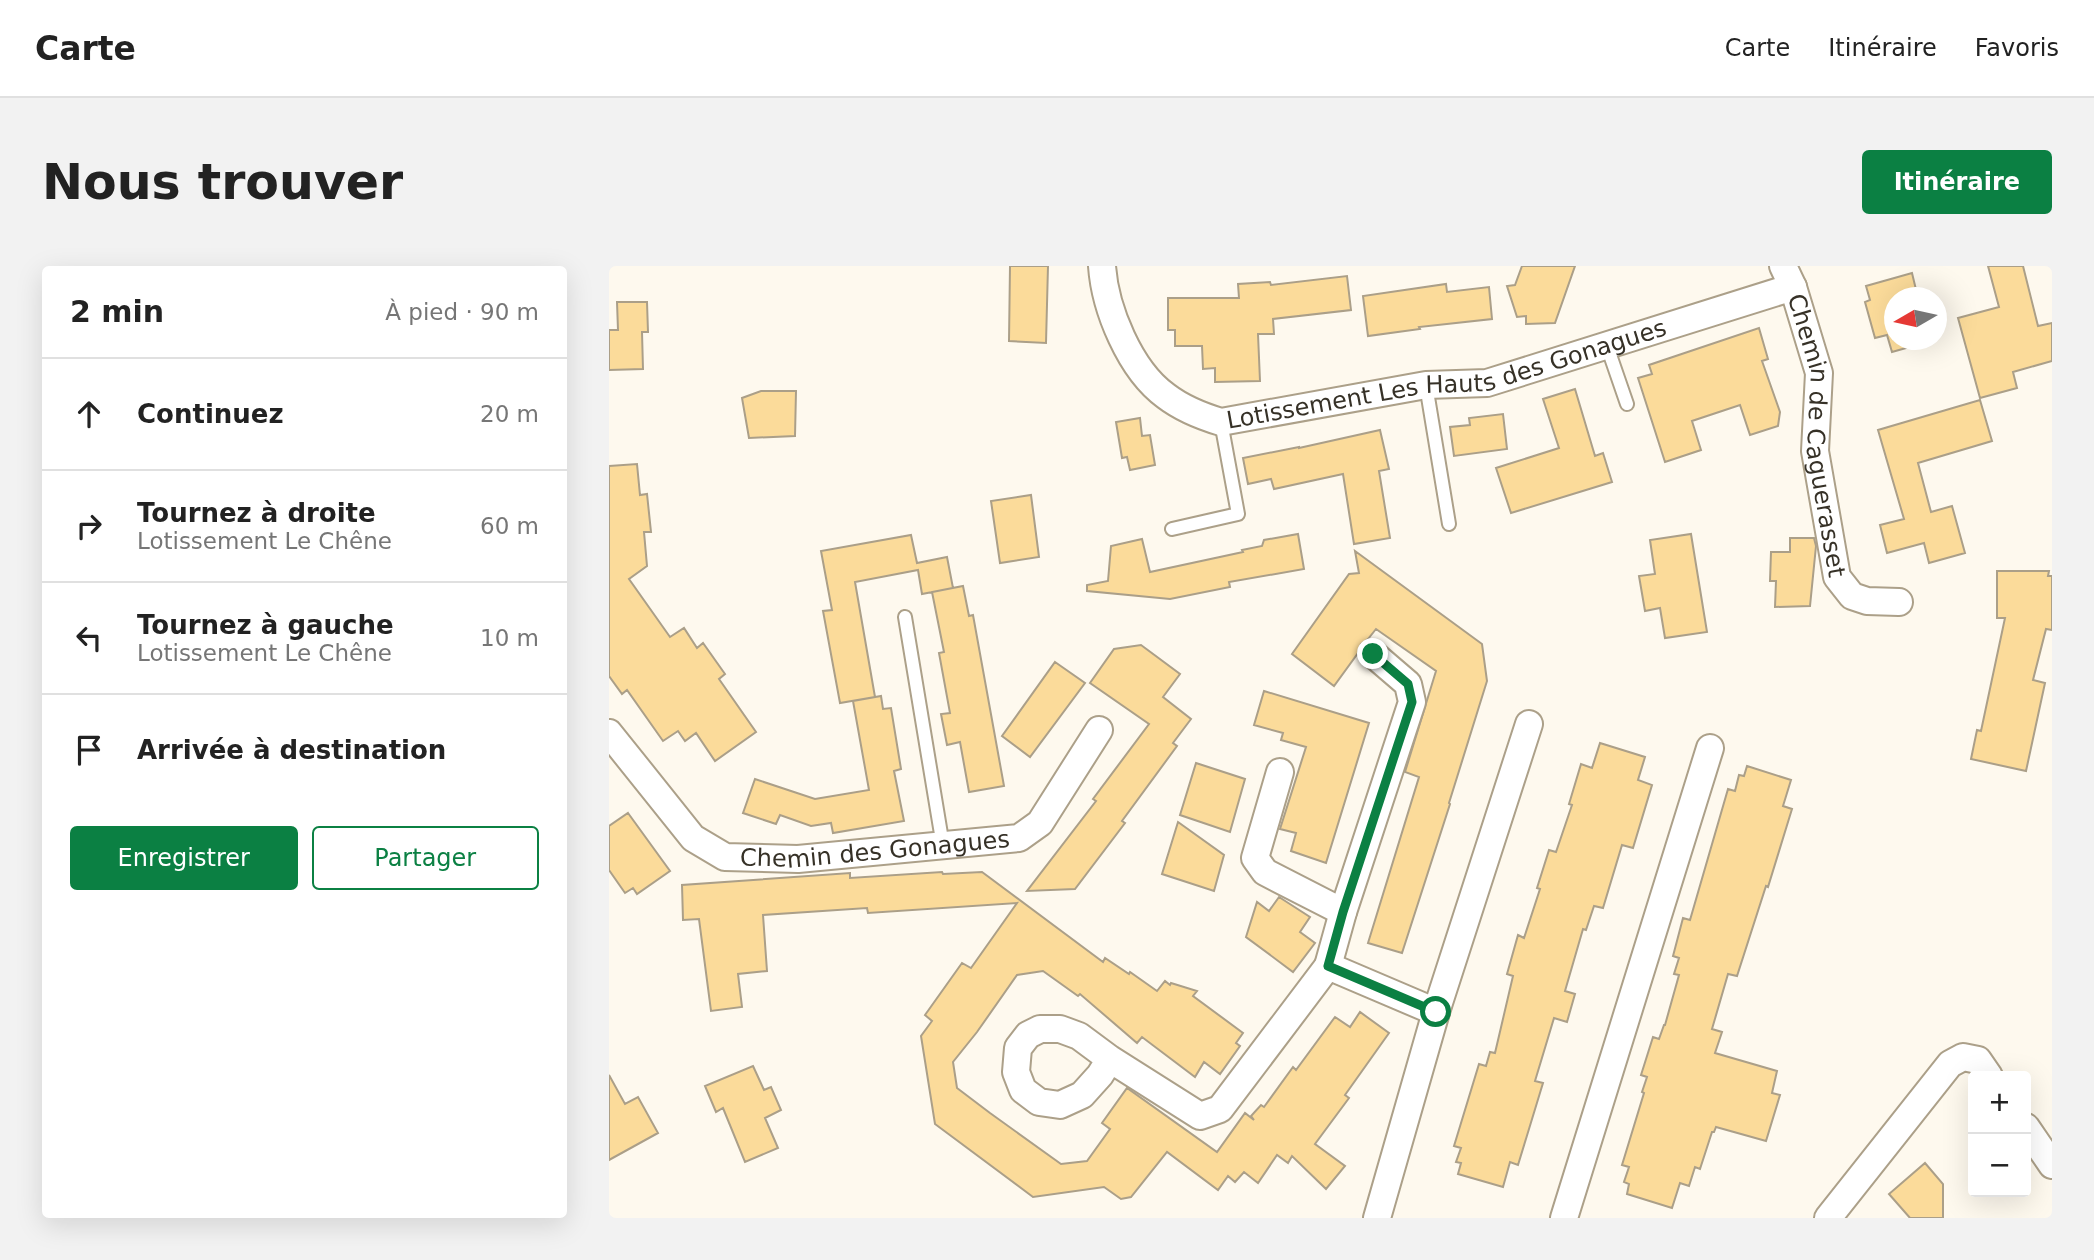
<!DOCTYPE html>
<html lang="fr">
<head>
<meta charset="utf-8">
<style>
  body { margin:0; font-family:"DejaVu Sans",sans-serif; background:#f2f2f2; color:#222 }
  .controls { position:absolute; right:21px; bottom:21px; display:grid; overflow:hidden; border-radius:7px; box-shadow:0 7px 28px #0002 }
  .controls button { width:63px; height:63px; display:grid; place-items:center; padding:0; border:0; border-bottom:2px solid #e0e0e0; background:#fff; color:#222; font:35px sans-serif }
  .compass { position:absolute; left:1275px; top:21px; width:63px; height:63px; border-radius:50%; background:#fff; box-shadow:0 7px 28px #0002; rotate:261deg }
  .stop { position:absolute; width:21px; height:21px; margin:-16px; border:5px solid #0b8043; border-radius:50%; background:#fff }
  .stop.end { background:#0b8043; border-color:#fff; box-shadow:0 2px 7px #0008 }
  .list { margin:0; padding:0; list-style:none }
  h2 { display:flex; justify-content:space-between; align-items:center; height:91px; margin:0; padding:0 28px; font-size:30px }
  h2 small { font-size:23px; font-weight:400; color:#767676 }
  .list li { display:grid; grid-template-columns:46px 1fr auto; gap:21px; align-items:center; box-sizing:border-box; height:112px; padding:0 28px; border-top:2px solid #e0e0e0 }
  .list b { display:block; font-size:26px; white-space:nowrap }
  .list p { margin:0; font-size:23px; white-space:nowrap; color:#767676 }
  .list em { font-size:23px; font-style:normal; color:#767676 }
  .actions { display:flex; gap:14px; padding:21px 28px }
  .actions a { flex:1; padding:16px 0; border:2px solid #0b8043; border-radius:7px; text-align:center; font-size:24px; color:#0b8043 }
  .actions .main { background:#0b8043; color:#fff }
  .icon { flex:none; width:38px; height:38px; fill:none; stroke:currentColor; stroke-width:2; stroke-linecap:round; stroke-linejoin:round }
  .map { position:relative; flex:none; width:1443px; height:952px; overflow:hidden; border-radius:7px }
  header { display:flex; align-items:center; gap:42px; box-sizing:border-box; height:98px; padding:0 35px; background:#fff; border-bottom:2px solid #e0e0e0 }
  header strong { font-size:33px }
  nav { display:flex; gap:38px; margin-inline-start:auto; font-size:24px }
  .intro { display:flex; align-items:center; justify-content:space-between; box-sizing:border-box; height:168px; padding:0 42px }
  h1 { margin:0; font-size:49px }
  .button { padding:18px 32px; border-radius:7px; background:#0b8043; color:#fff; font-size:24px; font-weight:700 }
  main { display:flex; gap:42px; padding:0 42px }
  aside { flex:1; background:#fff; border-radius:7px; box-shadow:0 7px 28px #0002 }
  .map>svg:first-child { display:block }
  .building { fill:#fbdb9a; stroke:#ab9f88; stroke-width:2 }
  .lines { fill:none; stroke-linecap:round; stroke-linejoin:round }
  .service-casing { stroke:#aca089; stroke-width:16 }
  .minor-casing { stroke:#aca089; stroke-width:30 }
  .service { stroke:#fff; stroke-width:12 }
  .minor { stroke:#fff; stroke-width:26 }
  .route { stroke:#0b8043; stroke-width:9 }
  .labels { text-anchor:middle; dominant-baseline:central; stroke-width:6; stroke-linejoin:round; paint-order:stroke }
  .street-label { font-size:24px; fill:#363127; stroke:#fff }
</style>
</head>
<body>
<header>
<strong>Carte</strong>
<nav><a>Carte</a><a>Itinéraire</a><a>Favoris</a></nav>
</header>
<div class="intro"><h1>Nous trouver</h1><a class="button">Itinéraire</a></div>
<main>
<aside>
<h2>2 min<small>À pied · 90 m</small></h2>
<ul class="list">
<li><svg class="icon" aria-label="ahead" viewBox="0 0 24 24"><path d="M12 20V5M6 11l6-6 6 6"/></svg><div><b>Continuez</b></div><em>20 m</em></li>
<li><svg class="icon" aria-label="right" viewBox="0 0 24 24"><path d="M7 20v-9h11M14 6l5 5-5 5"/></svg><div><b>Tournez à droite</b><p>Lotissement Le Chêne</p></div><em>60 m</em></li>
<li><svg class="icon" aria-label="left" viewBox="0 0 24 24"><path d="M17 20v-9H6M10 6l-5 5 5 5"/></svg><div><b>Tournez à gauche</b><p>Lotissement Le Chêne</p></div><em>10 m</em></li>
<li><svg class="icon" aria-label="arrive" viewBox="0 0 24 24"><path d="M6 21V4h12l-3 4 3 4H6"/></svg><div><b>Arrivée à destination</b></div></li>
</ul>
<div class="actions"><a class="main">Enregistrer</a><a>Partager</a></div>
</aside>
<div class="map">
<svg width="1443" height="952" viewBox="0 0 1443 952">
  <rect width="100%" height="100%" fill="#fef9ee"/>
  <path class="building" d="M401,0H439L437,77L400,75Z
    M913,0H966L946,57L917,58V50L908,51L898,20L906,19Z
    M1379,0H1414L1429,60L1443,57V95L1404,106L1408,122L1371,132L1349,52L1390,41Z
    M1303,7L1309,32H1285V74L1322,75L1283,86L1278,69L1266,72L1256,36L1261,34L1257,20Z
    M738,10L742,44L664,53L665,68H649L651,115L606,116V102L594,103L593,80H566V64H559V32H630L629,18L661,16L662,19Z
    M837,18L838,26L880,21L883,53L810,61L811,63L759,70L754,30Z
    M8,36H38L39,66H33L34,103L0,104V64H9Z
    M1150,62L1159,93L1153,95L1171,146L1169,160L1141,169L1131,139L1083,155L1092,184L1056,196L1029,112L1043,108L1040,99Z
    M966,123L986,190L994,187L1003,216L902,247L887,202L950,182L934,133Z
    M152,125H187L186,170L140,172L133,132Z
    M1371,134L1383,175L1309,197L1322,246L1343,240L1356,287L1320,297L1315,277L1278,287L1271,259L1295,253L1269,164Z
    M894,148L898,183L845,190L841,161L861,159L860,152Z
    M531,152L533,170L541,169L546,199L521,204L518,191L513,192L507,156Z
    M771,164L780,203L770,205L781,272L745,278L734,208L665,223L662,213L639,218L634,192L690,181V182Z
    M28,198L31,229L38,228L42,266H35L38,300L20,313L61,371L75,362L88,382L94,377L116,408L110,413L147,466L106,495L87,467L76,475L69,465L54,475L18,424L13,428L0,410V200Z
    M422,229L430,291L391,297L382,235Z
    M689,268L695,303L620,316L621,321L561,333L478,325V319L499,315L502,280L533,273L541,306L634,286L633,284L653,280L655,274Z
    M1082,268L1098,366L1056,372L1051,342L1036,345L1030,310L1046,308L1041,274Z
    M302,269L308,297L338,291L344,322L313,328L309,304L246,316L266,431L231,437L214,345L223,344L212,285Z
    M1181,272H1205L1207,280L1201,340L1166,341L1167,315H1161L1162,286H1181Z
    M746,285L873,378L878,415L840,537L841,538L793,687L759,677L810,511L796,506L827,405L767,363L759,373L752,378L749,387L725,420L683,388L740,308L750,307Z
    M1388,305H1440L1439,310H1443V364L1437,363L1424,414L1436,417L1417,505L1362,493L1368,464L1372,465L1396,352H1388Z
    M354,320L360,350L364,349L395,520L360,526L351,476L338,479L332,448L341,447L330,387L335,386L323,326Z
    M532,379L571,408L554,431L582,453L564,477L568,480L513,555L516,557L466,623L418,625L487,535L484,533L540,458L481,417L505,383Z
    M446,396L476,417L421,491L393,470Z
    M655,425L760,457L717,597L682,585L687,567L671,563L697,481L672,474L674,467L645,459Z
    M272,430L274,443L282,442L292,503L285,505L295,555L224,567L222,557L202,560L171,549L167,558L134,547L146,513L206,533L260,524L244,435Z
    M991,477L1036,491L1029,514L1043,519L1024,582L1013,579L994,642L985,640L977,664L974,663L956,725L966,728L958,756L945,752L926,815L934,817L909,899L901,896L894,921L849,908L852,897L847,896L852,882L845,880L870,798L877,800L881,786L886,787L904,710L898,708L909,669L915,672L931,623L928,622L940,584L947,586L963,539L960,538L972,498L983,502Z
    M587,497L636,513L621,566L571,549Z
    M1138,500L1182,514L1174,540L1183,543L1159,621L1157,620L1128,710L1119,708L1103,763L1113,766L1106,787L1168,805L1163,827L1171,829L1157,875L1107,861L1105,866H1103L1091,903L1086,901L1080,920L1071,917L1063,942L1018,928L1020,918L1015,916L1020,901L1013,899L1035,827L1033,826L1038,811L1032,809L1044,771L1050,773L1055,759H1056L1070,709L1065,708L1070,692L1064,690L1074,652L1081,654L1119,523L1126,525L1130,509L1135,510Z
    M19,547L61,605L28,628L24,622L16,627L0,604V560Z
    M569,556L615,589L605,625L553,608Z
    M333,606L334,608L373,606L494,696L496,692L520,708L521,706L548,725L556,715L561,719L562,717L588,725L584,730L634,767L627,777L631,780L611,808L595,796L586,811L533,771L528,777L471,728L469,730L434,705L408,709L368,766L344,796L348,822L381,847L452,898L478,895L501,863L493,857L518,822L608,886L636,847L645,854L642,850L652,839L655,841L684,801L687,804L726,751L741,761L751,746L780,767L736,829L740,832L706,878L736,900L717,923L683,890L679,897L668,889L649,917L635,906L626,916L619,910L609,924L558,886L522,931L512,933L495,921L424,931L326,858L312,770L323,755L316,749L353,697L362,702L408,637L259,647L258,642L154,649L158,705L129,708L133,741L102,745L90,653L74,654L73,619L241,607V612Z
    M670,631L701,651L691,666L706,677L684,706L637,671L648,636L660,645Z
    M144,800L155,824L162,821L172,844L156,852L169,882L136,896L114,842L107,846L96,820Z
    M0,809L16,838L29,831L49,867L0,894Z
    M1316,897L1334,918V952H1301L1280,928Z"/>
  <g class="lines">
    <g class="service-casing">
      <path id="service" d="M998,80L1018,138
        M817,119L840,258
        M563,263L629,248L612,156
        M296,351L334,580"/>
    </g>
    <g class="minor-casing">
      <g id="minor">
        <path id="s1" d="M493,0C496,43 521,104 557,130C574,143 592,150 612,156L817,119L878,117L1184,21"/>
        <path id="s2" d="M1174,0L1184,21L1210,107L1206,185L1228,311L1243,330L1258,335L1290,336"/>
        <path id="s3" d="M0,467L84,572L116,591L189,593L410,572L431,557L490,464"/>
        <path d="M671,506L646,592L656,606L734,646"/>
        <path d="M719,700L734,646L803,436L799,418L764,388"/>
        <path d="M501,793L491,809L473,829L451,839L430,836L414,824L407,806L409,782L419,769L431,763H451L470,770L501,793L591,850L611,843L719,700L827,746"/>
        <path d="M1417,861L1443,899"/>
        <path d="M768,952L827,746L920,458"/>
        <path d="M955,952L1101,482"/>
        <path d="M1219,952L1341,798L1354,791L1369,794L1380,810"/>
      </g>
    </g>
    <use href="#service" class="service"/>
    <use href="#minor" class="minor"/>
  </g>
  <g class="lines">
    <path class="route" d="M764,388L799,418L803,436L734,646L719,700L827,746"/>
  </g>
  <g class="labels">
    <g class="street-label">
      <text stroke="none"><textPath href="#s1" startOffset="441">Lotissement Les Hauts des Gonagues</textPath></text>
      <text stroke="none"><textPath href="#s2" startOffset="175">Chemin de Caguerasset</textPath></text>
      <text stroke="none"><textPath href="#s3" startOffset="322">Chemin des Gonagues</textPath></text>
    </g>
  </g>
</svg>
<div class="controls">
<button>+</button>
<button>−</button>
</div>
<svg class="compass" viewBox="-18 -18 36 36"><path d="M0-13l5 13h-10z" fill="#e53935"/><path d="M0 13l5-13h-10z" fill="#767676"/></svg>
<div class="stop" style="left:827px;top:746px"></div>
<div class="stop end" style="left:764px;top:388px"></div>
</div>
</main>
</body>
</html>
